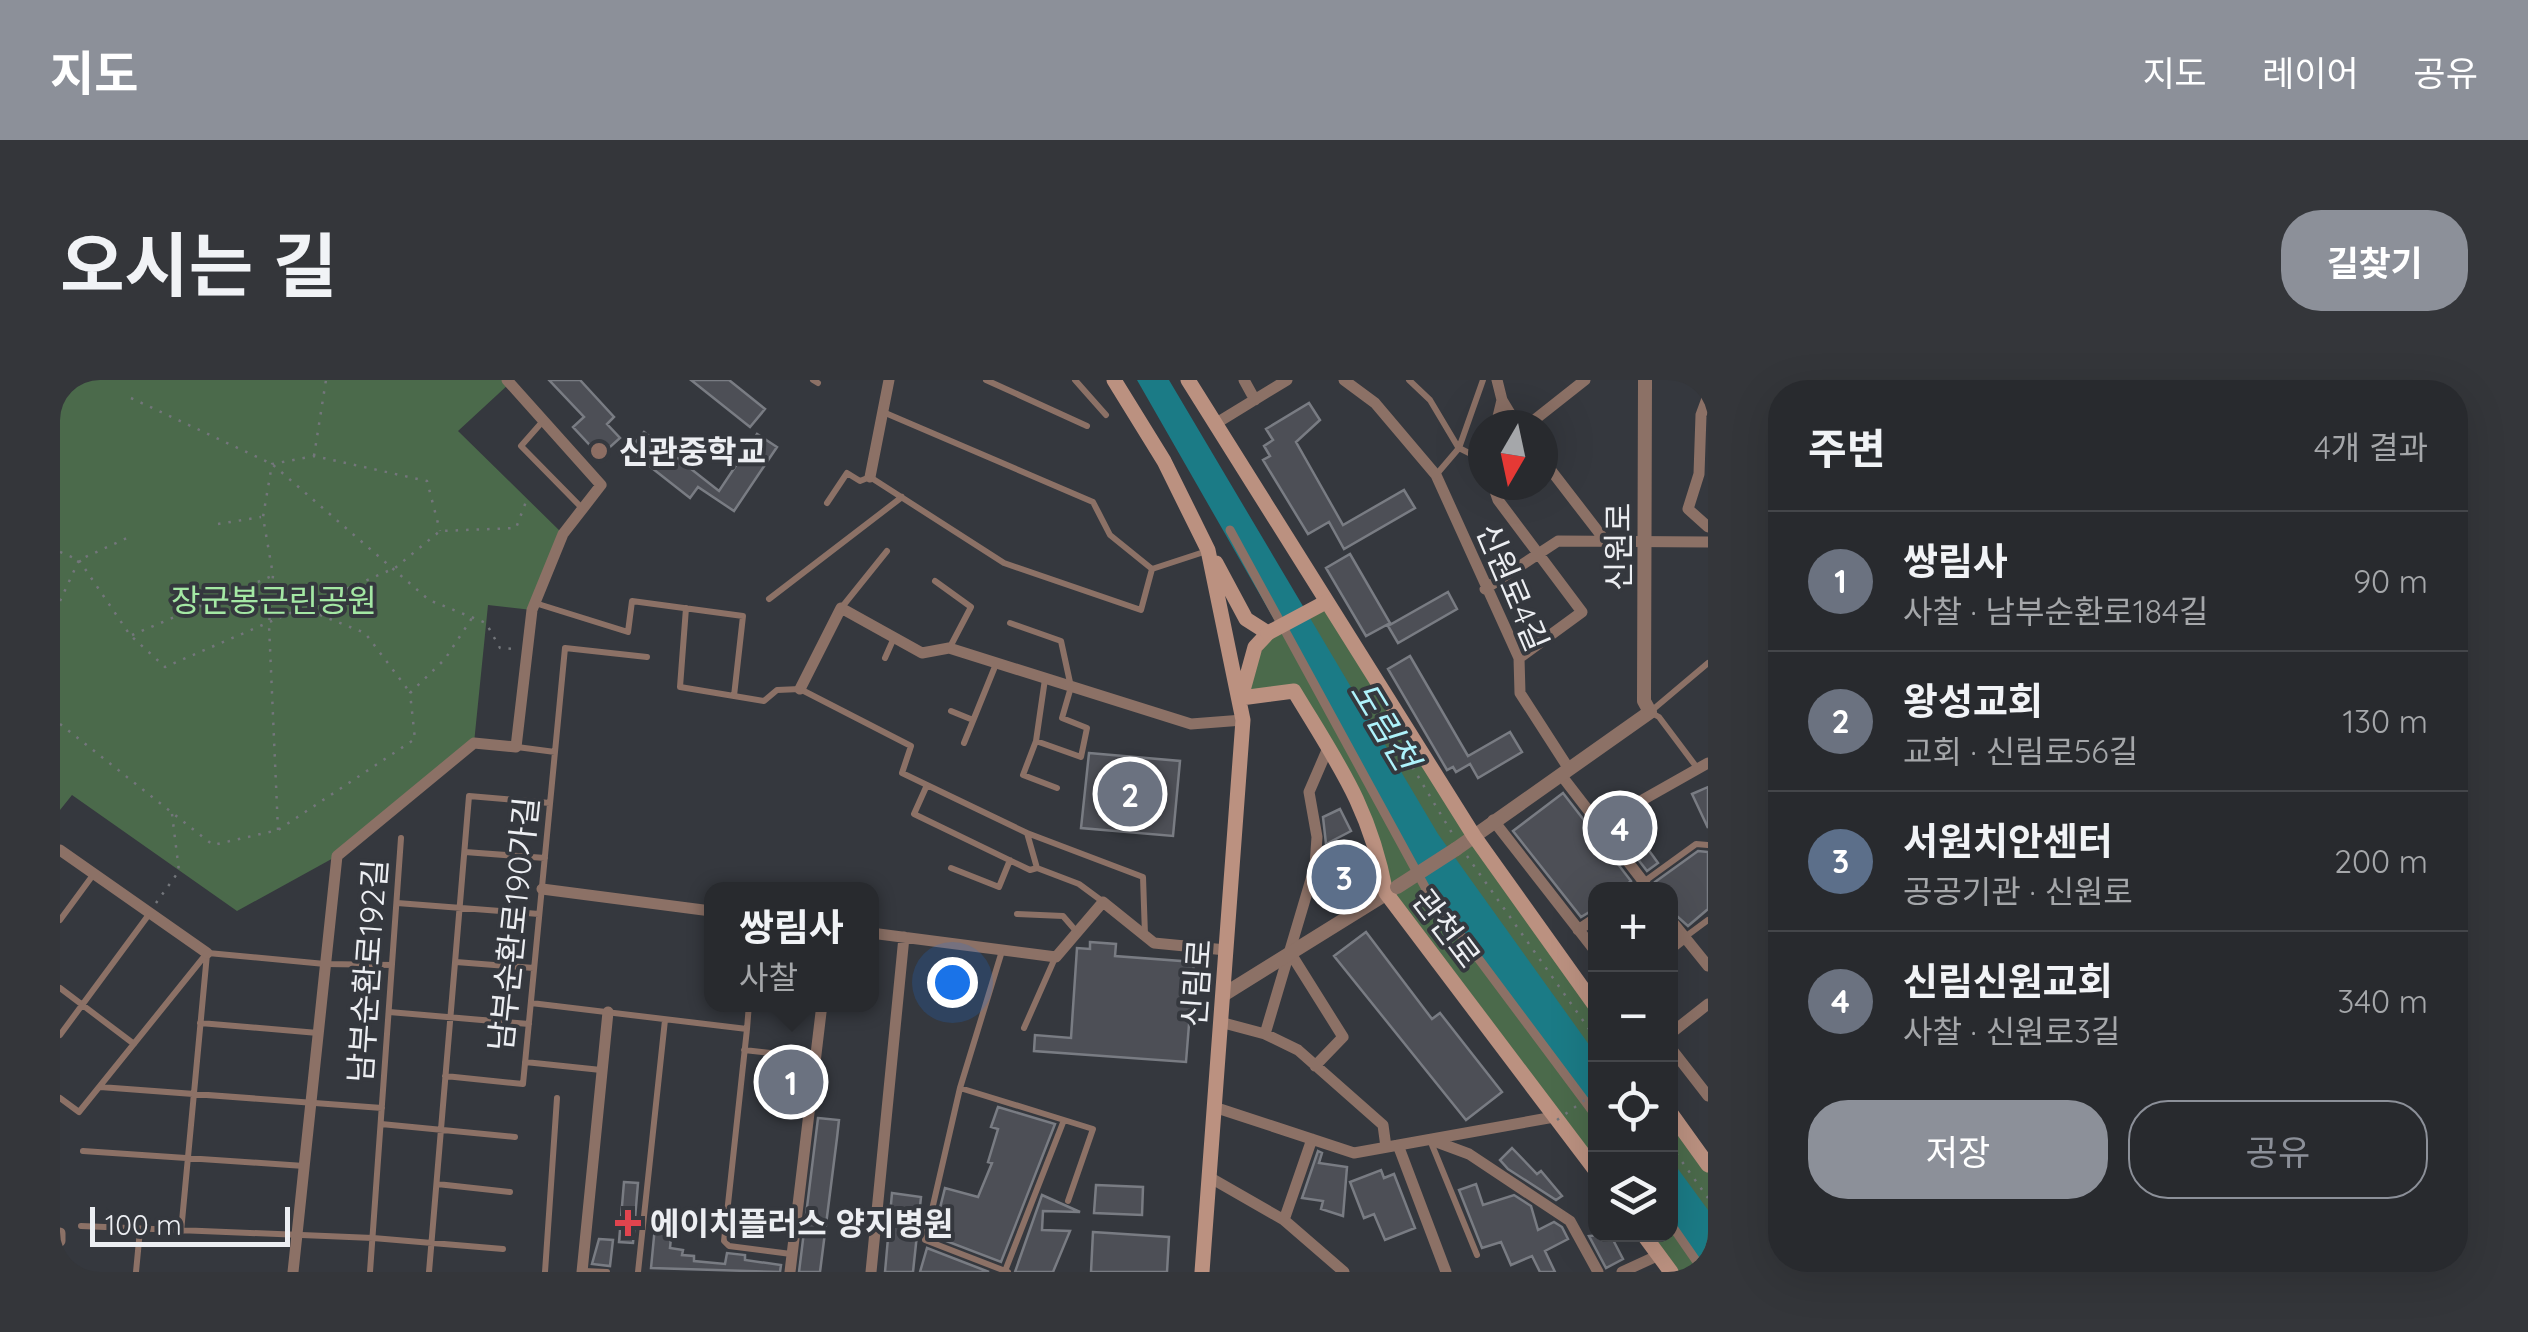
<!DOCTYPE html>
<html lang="ko">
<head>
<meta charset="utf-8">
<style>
  body { margin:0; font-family:Quicksand,"Noto Sans KR",sans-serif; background:#34363a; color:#f1f3f6 }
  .controls { position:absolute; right:30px; bottom:30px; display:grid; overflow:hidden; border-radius:20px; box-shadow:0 10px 40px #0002 }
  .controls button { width:90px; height:90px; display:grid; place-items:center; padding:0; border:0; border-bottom:2px solid #44464a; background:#282a2e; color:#f1f3f6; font:50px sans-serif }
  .compass { position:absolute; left:1408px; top:30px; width:90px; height:90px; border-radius:50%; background:#282a2e; box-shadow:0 10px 40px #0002; rotate:189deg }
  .scale { position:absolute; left:30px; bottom:25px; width:200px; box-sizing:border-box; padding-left:10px; border:5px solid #eceef2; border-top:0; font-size:28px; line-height:35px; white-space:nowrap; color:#eceef2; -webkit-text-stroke:8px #35383e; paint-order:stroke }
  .you { position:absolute; left:892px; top:602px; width:35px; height:35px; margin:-25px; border:8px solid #fff; border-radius:50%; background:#1a73e8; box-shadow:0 0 0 15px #1a73e833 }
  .badge { display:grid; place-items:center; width:65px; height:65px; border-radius:50%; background:#8c9099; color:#fff; font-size:32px; font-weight:700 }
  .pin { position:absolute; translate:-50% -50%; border:5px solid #fff; box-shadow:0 2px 10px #0006 }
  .popup { position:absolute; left:644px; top:502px; width:175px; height:130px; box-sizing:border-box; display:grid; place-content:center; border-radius:20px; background:#282a2e; filter:drop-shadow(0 2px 8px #0005); font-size:32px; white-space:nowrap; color:#a5a7aa }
  .popup b { font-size:38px; color:#f1f3f6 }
  .popup::after { content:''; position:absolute; left:50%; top:100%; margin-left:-20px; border:20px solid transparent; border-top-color:#282a2e }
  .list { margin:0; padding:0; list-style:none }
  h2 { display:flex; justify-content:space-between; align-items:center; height:130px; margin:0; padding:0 40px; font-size:42px }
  h2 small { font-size:32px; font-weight:400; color:#a5a7aa }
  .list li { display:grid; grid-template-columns:65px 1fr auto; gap:30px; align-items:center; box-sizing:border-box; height:140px; padding:0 40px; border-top:2px solid #44464a }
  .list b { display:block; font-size:38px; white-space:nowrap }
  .list p { margin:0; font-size:32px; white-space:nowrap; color:#a5a7aa }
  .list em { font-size:32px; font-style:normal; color:#a5a7aa }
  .actions { display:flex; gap:20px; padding:30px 40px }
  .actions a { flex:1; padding:22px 0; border:2px solid #8c9099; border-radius:40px; text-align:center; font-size:35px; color:#8c9099 }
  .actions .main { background:#8c9099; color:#fff }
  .icon { flex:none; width:55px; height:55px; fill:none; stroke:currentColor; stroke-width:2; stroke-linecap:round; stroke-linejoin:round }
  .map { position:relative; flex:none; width:1648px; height:892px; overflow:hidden; border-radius:40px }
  header { display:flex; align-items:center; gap:60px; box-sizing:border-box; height:140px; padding:0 50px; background:#8c9099; color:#fff }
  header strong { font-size:48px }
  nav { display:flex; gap:55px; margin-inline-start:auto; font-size:35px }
  .intro { display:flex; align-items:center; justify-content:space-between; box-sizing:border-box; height:240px; padding:0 60px }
  h1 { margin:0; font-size:70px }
  .button { padding:25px 45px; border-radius:40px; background:#8c9099; color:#fff; font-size:35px; font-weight:700 }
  main { display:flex; gap:60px; padding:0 60px }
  aside { flex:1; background:#282a2e; border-radius:40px; box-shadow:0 10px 40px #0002 }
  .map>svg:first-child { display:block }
  .green { fill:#4b6a4b }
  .water { fill:#1b7b86 }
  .building { fill:#4d4f56; stroke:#797c83; stroke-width:2.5 }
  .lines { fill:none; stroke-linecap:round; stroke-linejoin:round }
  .path { stroke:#73767b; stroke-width:2.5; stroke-dasharray:2.5 8; stroke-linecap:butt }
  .service { stroke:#8c7166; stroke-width:6 }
  .pedestrian { stroke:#8c7166; stroke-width:9 }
  .minor { stroke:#8c7166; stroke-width:11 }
  .tertiary { stroke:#8c7166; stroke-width:14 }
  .secondary { stroke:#bb9180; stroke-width:15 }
  .path-bridge { stroke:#73767b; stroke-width:2.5; stroke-dasharray:2.5 8; stroke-linecap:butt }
  .tertiary-bridge { stroke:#8c7166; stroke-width:14 }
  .secondary-bridge { stroke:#bb9180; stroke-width:15 }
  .education-dot { fill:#8d6e63; stroke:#35383e; stroke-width:4 }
  .health-dot { fill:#e0444e; stroke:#35383e; stroke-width:4 }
  .labels { text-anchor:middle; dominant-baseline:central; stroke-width:8; stroke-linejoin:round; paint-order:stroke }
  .poi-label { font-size:32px; font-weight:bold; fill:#eceef2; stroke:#35383e; text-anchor:start }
  .street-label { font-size:32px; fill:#eceef2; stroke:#35383e }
  .park-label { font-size:32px; fill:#a4e8a4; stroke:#35383e }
  .water-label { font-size:35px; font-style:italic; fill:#aef2fb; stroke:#35383e }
</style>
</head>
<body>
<header>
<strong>지도</strong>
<nav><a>지도</a><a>레이어</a><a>공유</a></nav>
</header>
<div class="intro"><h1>오시는 길</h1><a class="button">길찾기</a></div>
<main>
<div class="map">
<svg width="1648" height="892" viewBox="0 0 1648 892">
  <rect width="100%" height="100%" fill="#35383e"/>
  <path class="green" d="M0,0H447L450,3L398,51L503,154L472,230L428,225L414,363L277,476L177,531L12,415L0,430Z
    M1265,227L1535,633V783L1339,521L1236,307L1187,313C1203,252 1211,253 1265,227Z
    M1611,738L1648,791V892H1617L1589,855L1610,854Z"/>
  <path class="water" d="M1077,0H1109L1378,454L1535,673V742L1365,503Z
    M1610,778L1648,830V892L1611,847Z"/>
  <path class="building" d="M489,0H520L554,37L547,44L560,58L540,76L513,47L524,37Z
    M631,0H669L705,29L690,47Z
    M1249,23L1260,40L1236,62L1283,145L1344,110L1355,128L1284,169L1269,142L1248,154L1203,80L1210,76L1204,66L1213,60L1206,49Z
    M584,52L659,111L697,54L717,67L674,131L638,107L630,118L569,70Z
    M1290,174L1330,243L1306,256L1266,188Z
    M1388,212L1397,229L1338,263L1328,246Z
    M1350,276L1408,376L1450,352L1462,372L1418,398L1410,384L1396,392L1393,387L1387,390L1328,289Z
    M1029,373L1120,381L1113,456L1021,448Z
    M1648,407V448L1632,414Z
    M1503,413L1571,501L1560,510H1536V528L1521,537L1453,451Z
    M1280,429L1291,451L1266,464L1263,437Z
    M1567,440L1598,483L1587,491L1553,447Z
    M1638,471L1648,472V529L1628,546L1610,530V510H1598L1595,502Z
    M1306,552L1372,639L1380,633L1442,712L1406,740L1274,576Z
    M1030,562L1056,564L1055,576L1134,582L1126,682L974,671L975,655L1011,658L1017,568L1030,569Z
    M718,689L744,692L742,715L715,711Z
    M938,727L995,744L941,882L873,856L885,808L918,817L932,783L928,782L938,749L931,747Z
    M758,738L779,740L777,758L760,892H739Z
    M1452,768L1477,794L1481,791L1502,816L1496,820L1448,789L1440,780Z
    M1258,771L1262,773L1259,783L1287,787L1283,836L1261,829L1263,821L1242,818Z
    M1321,790L1324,798L1334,794L1355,848L1325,860L1314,834L1304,838L1290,802Z
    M564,802L578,803L573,863L559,862Z
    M1416,804L1423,825L1454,815L1471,826L1478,850L1494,842L1502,847L1508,859L1485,871L1495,892H1480L1472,876L1451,885L1441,862L1422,868L1399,810Z
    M1036,805L1083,807L1082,835L1034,833Z
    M832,813L861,817L853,892H825Z
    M982,815L1020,832L983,831L982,850L1010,851L993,892H955Z
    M596,836L613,838L610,868L623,870L622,875L634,876V881L665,884L667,873L685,875V880L721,885L720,892L591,888Z
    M1033,852L1109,857L1107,892H1031Z
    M1550,854L1563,879L1546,888L1529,856Z
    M539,859L553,860L550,886L532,884Z
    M867,868L929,892H860Z"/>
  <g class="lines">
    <path class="path" d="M71,18L212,84L369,220L426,243L440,268L456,269
      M254,76L266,0
      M158,144L201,137
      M0,172L19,180L70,255L105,287L335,188L380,151L456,148L467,119
      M0,221L19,180L67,158
      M250,231L305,253L349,311
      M72,255L212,196
      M0,344L153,465L218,450L355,359L350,313L385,279L414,235
      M1347,378L1392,453
      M218,450L209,245L213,195L203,137L212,84L254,76L367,101L380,151
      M1407,476L1536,659
      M96,523L119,491L112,434
      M1610,765L1648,818"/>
    <path class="service" d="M753,0L758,3
      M926,0L1027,46
      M1015,0L1046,35
      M1349,0L1370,20L1398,67
      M823,32L1033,122L1050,155L1092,189L1147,171
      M483,41L461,66L522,128
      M1399,68L1423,80
      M1376,95L1399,68L1423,0
      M767,123L787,93L800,101L810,97L944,183L1081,230L1092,189
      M875,201L911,227L890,267
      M709,219L842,117
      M475,223L568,252L572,221L683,236L674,316L704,321L717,310L740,309L851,366L842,393L967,453L977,488L1019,504L1042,521
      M782,227L827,171
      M626,228L620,307L674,316
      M950,243L1001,261L1011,307L1002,338L1027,348L1021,377L976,361
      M825,278L833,260
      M985,299L976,361L963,395L997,408
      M891,331L913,340
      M904,363L936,284
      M457,367L495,372
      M1638,389L1599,337L1590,332L1648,283
      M867,405L854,434L970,490L977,488
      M967,453L1083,497L1085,555
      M405,472L485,478
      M891,488L939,507L950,480
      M1585,501L1636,464L1648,465
      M337,523L479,534
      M957,534L1003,536L1016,551
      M0,540L33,495
      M1625,557L1648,540
      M942,571L900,708L865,860L948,892
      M148,573L265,584L332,585
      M396,582L474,588
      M0,608L74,664
      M471,623L687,649L664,861L669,866L731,874
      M329,632L469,644
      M140,643L258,653
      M964,648L995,578
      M687,649L689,624
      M0,655L90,533
      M684,670L754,678
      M465,682L541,690
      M385,696L463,704L505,268L587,277
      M40,707L322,728
      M900,708L1004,740L945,891
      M0,718L19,732L147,573
      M1004,740L1033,749L1008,821
      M321,744L455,757
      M1370,760L1417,875
      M23,771L244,786
      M377,804L450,812
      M21,846L313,858L443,869
      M121,852L147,574
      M524,891L547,892
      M76,892L80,850
      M310,892L341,458
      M369,892L409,416L490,423
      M485,892L497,718
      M578,892L605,640"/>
    <path class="pedestrian" d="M1170,150L1365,507L1536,736
      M1610,843L1644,892"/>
    <path class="minor" d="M1184,0L1195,20
      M1284,0L1315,23L1376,95L1459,278L1460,313L1509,389
      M1648,16L1641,35L1639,94L1628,129L1648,147
      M1442,20L1457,45
      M1155,44L1227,0
      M1436,45L1442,20L1437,0
      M1468,45L1525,0
      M1483,80L1547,163
      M810,97L829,0
      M1433,105L1438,120L1522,232L1459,278
      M1425,209L1498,161L1648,162
      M740,309L781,228L862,273L889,268L1131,344L1183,340
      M1501,395L1589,509
      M1433,440L1536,572
      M1540,444L1648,383
      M0,470L147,573
      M482,509L651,531
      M1610,539L1648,586
      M1518,550L1536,538
      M811,553L996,577L1043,522L1094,563L1166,570
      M1610,569L1624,558
      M1231,574L1283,657L1255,686
      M1160,642L1205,654L1238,670L1323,745L1326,767
      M1205,654L1255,486L1257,457L1249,412L1268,368
      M1610,654L1648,624
      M1610,667L1648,716
      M1154,727L1294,773L1494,737
      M1374,761L1409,774L1510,841L1538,892
      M1338,765L1386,892
      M1149,797L1224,840L1284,892
      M1224,840L1252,759
      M0,853V861
      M233,892L277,476L414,363L456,367L472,230L503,154L541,105L447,0
      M522,892L548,632
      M730,892L762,624
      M811,892L844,557
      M1562,892L1599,875"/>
    <path class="tertiary" d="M1396,469L1590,332L1584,321L1585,0
      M1163,615L1332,510"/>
    <path class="secondary" d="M1054,0L1104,81L1148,170L1183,340L1142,892
      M1128,0L1414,456L1536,627
      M1156,183L1186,239L1208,253L1195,267L1182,314
      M1181,318L1234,311C1278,384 1310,427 1326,513L1536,791
      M1610,732L1648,785
      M1583,854L1611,892"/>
    <path class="path-bridge" d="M1497,740L1536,712"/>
    <path class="tertiary-bridge" d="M1337,507L1396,469"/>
    <path class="secondary-bridge" d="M1208,253L1266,222"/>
  </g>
  <circle class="education-dot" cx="539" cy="71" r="10"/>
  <path class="health-dot" d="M563 828h10v10h10v10h-10v10h-10v-10h-10v-10h10z"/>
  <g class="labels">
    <g class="poi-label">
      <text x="559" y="71">신관중학교</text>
      <text x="590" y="843">에이치플러스 양지병원</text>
    </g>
    <g class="street-label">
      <text transform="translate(1558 167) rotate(-90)">신원로</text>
      <text transform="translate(1453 207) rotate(67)">신원로4길</text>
      <text transform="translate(453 544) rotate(-84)">남부순환로190가길</text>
      <text transform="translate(1387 548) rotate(53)">관천로</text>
      <text transform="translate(307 591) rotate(-86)">남부순환로192길</text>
      <text transform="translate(1136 603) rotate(-86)">신림로</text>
    </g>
    <g class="park-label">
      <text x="214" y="220">장군봉근린공원</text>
    </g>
    <g class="water-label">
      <text transform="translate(1325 345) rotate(59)">도림천</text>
    </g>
  </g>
</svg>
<div class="controls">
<button>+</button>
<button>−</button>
<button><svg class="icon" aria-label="locate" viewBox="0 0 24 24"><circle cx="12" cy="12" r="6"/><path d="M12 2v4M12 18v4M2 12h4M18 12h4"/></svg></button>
<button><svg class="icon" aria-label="layers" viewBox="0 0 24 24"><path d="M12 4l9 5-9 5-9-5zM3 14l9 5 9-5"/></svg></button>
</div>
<svg class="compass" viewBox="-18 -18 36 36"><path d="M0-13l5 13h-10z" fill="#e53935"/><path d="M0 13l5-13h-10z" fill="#a5a7aa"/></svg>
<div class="scale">100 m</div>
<div class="you"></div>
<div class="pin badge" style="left:731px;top:702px;background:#6b7280">1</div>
<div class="popup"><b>쌍림사</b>사찰</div>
<div class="pin badge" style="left:1070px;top:414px;background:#6b7280">2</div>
<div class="pin badge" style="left:1284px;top:497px;background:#5c6f8a">3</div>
<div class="pin badge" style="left:1560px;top:448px;background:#6b7280">4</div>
</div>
<aside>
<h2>주변<small>4개 결과</small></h2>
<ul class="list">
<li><span class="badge" style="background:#6b7280">1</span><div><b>쌍림사</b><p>사찰 · 남부순환로184길</p></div><em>90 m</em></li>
<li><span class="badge" style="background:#6b7280">2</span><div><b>왕성교회</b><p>교회 · 신림로56길</p></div><em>130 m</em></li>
<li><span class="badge" style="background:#5c6f8a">3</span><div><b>서원치안센터</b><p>공공기관 · 신원로</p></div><em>200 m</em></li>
<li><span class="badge" style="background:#6b7280">4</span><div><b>신림신원교회</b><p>사찰 · 신원로3길</p></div><em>340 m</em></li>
</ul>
<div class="actions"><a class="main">저장</a><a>공유</a></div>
</aside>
</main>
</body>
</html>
